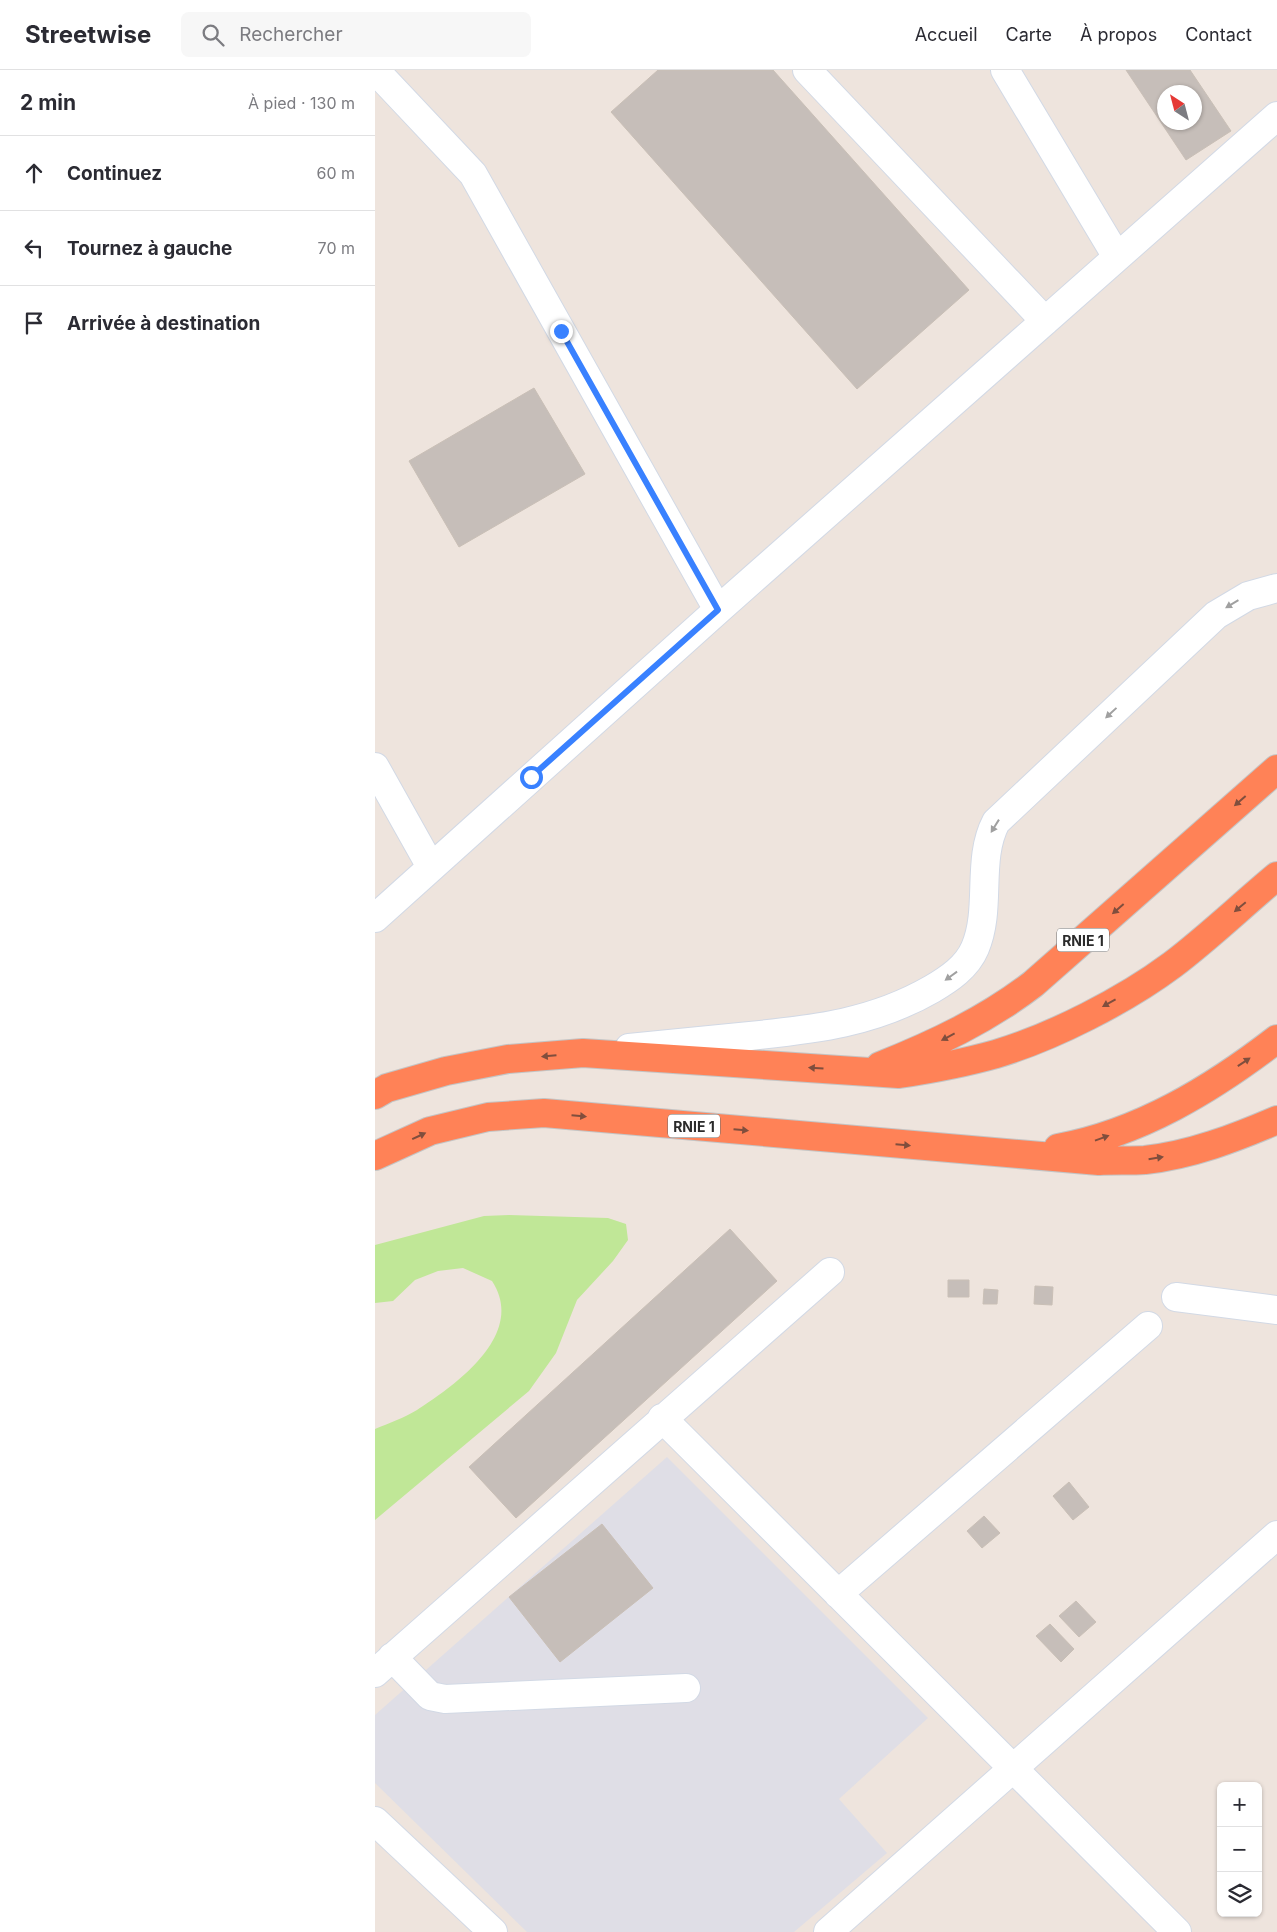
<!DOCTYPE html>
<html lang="fr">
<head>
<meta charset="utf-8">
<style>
  body { margin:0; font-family:Inter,sans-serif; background:#f7f7f7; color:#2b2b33 }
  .controls { position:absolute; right:15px; bottom:15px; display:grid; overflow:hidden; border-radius:8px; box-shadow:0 1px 4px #0004 }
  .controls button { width:45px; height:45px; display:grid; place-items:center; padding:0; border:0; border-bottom:1px solid #e1e1e2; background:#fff; color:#2b2b33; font:25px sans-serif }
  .compass { position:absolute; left:782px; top:15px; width:45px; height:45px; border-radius:50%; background:#fff; box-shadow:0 1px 4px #0004; rotate:324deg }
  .stop { position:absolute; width:15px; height:15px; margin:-11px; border:4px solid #3981ff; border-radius:50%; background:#fff }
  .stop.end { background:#3981ff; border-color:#fff; box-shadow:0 1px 5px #0008 }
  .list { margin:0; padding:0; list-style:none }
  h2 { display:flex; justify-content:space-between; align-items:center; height:65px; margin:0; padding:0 20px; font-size:21px }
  h2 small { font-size:16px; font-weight:400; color:#7c7c81 }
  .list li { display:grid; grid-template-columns:32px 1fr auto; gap:15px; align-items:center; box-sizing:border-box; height:75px; padding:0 20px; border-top:1px solid #e1e1e2 }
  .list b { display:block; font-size:19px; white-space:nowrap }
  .list em { font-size:16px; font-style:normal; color:#7c7c81 }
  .icon { flex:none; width:28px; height:28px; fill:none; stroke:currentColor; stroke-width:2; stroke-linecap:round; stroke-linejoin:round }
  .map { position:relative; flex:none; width:902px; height:1862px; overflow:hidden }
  header { display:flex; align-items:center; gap:30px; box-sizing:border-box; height:70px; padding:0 25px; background:#fff; border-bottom:1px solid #e1e1e2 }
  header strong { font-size:24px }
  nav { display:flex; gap:28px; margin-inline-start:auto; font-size:18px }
  .search { width:350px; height:45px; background:#f7f7f7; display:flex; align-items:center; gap:12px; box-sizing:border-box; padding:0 18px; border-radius:8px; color:#7c7c81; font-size:19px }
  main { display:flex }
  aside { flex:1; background:#fff }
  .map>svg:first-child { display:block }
  .industrial { fill:#dfdee6 }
  .green { fill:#c0e797 }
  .building { fill:#c6beb9; stroke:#c9bfb6; fill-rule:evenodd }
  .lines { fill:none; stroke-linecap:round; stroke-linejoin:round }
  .minor-casing { stroke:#d2d9e5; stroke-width:30 }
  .highway-casing { stroke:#c4c4c4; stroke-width:30 }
  .minor { stroke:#fff; stroke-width:28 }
  .highway { stroke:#ff8257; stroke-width:28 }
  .oneway { fill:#a0a0a0 }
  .oneway2 { fill:#804e3d }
  .route { stroke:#3981ff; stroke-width:6 }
  .labels { text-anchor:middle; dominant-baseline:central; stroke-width:5; stroke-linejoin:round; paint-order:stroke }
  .shield { fill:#fff; stroke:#6b6b6b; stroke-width:1 }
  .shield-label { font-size:14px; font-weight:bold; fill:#2b2b2b }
</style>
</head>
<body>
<header>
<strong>Streetwise</strong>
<div class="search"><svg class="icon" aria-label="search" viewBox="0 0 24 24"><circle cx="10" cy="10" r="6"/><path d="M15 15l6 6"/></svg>Rechercher</div>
<nav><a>Accueil</a><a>Carte</a><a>À propos</a><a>Contact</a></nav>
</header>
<main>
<aside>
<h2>2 min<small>À pied · 130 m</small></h2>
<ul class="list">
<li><svg class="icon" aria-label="ahead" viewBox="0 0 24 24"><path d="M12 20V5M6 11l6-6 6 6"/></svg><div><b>Continuez</b></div><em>60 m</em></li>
<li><svg class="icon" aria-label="left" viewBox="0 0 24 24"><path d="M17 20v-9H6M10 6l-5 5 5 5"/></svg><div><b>Tournez à gauche</b></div><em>70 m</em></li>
<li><svg class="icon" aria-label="arrive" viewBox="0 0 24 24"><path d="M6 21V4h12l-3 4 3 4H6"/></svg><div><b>Arrivée à destination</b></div></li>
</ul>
</aside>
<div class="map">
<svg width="902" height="1862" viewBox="0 0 902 1862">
  <rect width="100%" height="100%" fill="#eee4dd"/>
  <path class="industrial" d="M292,1387L553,1648L464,1729L512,1783L419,1862H152L0,1713V1645Z"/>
  <path class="green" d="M134,1145L233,1148L251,1154L253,1170L238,1191L202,1230L181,1283L154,1321L0,1450V1359C14,1353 29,1348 42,1340C81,1315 152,1264 117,1211L88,1198L63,1201L40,1210L18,1231L0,1233V1175L109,1146Z"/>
  <path class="building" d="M283,0H398L594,220L482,319L236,42Z
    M751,0H815L856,61L811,90ZM790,22H820V52H790Z
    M159,318L210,404L84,477L34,391Z
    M355,1159L402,1211L141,1448L94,1397Z
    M573,1210H594V1227H573Z
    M660,1216L678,1217L677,1235L659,1234Z
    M609,1219L623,1220L622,1234H608Z
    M694,1412L714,1437L698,1450L678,1426Z
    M609,1446L625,1463L607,1478L592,1461Z
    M227,1454L278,1518L185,1592L134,1527Z
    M701,1531L721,1552L704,1567L684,1546Z
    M675,1554L699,1579L686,1592L661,1566Z"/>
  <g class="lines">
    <g class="minor-casing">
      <path id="minor" d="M0,0L98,104L343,540
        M432,0L670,251
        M630,0L742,187
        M0,697L56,797
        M0,848L343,540L902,46
        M254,978C294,974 334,970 375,966C441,959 498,953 557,919C574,909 592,897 600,878C617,838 601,790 621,752L841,545L873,526L902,518
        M801,1227L902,1240
        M287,1348L802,1862
        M463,1524L773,1256
        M17,1587L55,1626L70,1629L311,1618
        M0,1603L455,1202
        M0,1751L118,1862
        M453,1862L902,1465"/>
    </g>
    <g class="highway-casing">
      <path id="highway" d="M505,996C560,974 611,950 658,914L902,699
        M0,1025L12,1018L71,1001L133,989L208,983L524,1004C557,999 589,993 621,984C678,967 750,930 797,895C834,867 867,835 902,806
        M683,1078C765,1063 837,1019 902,969
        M0,1086L55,1061L113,1047L169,1043L724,1091C739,1090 755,1091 770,1090C816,1085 860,1068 902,1050"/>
    </g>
    <use href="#minor" class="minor"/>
    <use href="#highway" class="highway"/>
  </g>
  <defs><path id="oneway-solid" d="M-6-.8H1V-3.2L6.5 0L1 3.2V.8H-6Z" transform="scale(1.25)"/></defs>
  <g class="oneway">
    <use href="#oneway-solid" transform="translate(857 534) rotate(149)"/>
    <use href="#oneway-solid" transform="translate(736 643) rotate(137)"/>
    <use href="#oneway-solid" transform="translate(620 756) rotate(122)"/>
    <use href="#oneway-solid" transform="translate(576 906) rotate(144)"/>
  </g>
  <g class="oneway2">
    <use href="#oneway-solid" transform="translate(865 731) rotate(139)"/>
    <use href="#oneway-solid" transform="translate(865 837) rotate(140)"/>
    <use href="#oneway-solid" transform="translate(743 839) rotate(139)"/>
    <use href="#oneway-solid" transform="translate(734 933) rotate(151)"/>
    <use href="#oneway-solid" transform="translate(573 967) rotate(152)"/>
    <use href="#oneway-solid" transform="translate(174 986) rotate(175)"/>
    <use href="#oneway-solid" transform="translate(869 992) rotate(-34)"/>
    <use href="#oneway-solid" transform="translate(441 998) rotate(-176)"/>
    <use href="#oneway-solid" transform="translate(204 1046) rotate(5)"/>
    <use href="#oneway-solid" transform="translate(366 1060) rotate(5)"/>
    <use href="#oneway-solid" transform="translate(44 1066) rotate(-25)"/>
    <use href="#oneway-solid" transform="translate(727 1068) rotate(-20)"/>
    <use href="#oneway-solid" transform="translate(528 1075) rotate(5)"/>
    <use href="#oneway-solid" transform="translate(781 1088) rotate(-9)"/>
  </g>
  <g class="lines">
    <path class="route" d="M156,707L343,540L186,261"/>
  </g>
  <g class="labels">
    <g class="shield">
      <rect x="682" y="858.5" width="52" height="23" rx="4"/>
      <rect x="293" y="1044.5" width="52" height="23" rx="4"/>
    </g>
    <g class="shield-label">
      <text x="708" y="870">RNIE 1</text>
      <text x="319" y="1056">RNIE 1</text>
    </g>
  </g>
</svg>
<div class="controls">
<button>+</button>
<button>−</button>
<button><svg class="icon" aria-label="layers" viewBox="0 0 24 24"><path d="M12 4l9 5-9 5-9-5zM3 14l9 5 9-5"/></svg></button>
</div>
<svg class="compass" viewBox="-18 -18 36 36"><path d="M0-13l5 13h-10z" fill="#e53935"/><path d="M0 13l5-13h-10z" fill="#7c7c81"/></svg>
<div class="stop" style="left:156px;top:707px"></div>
<div class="stop end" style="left:186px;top:261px"></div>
</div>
</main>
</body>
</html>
